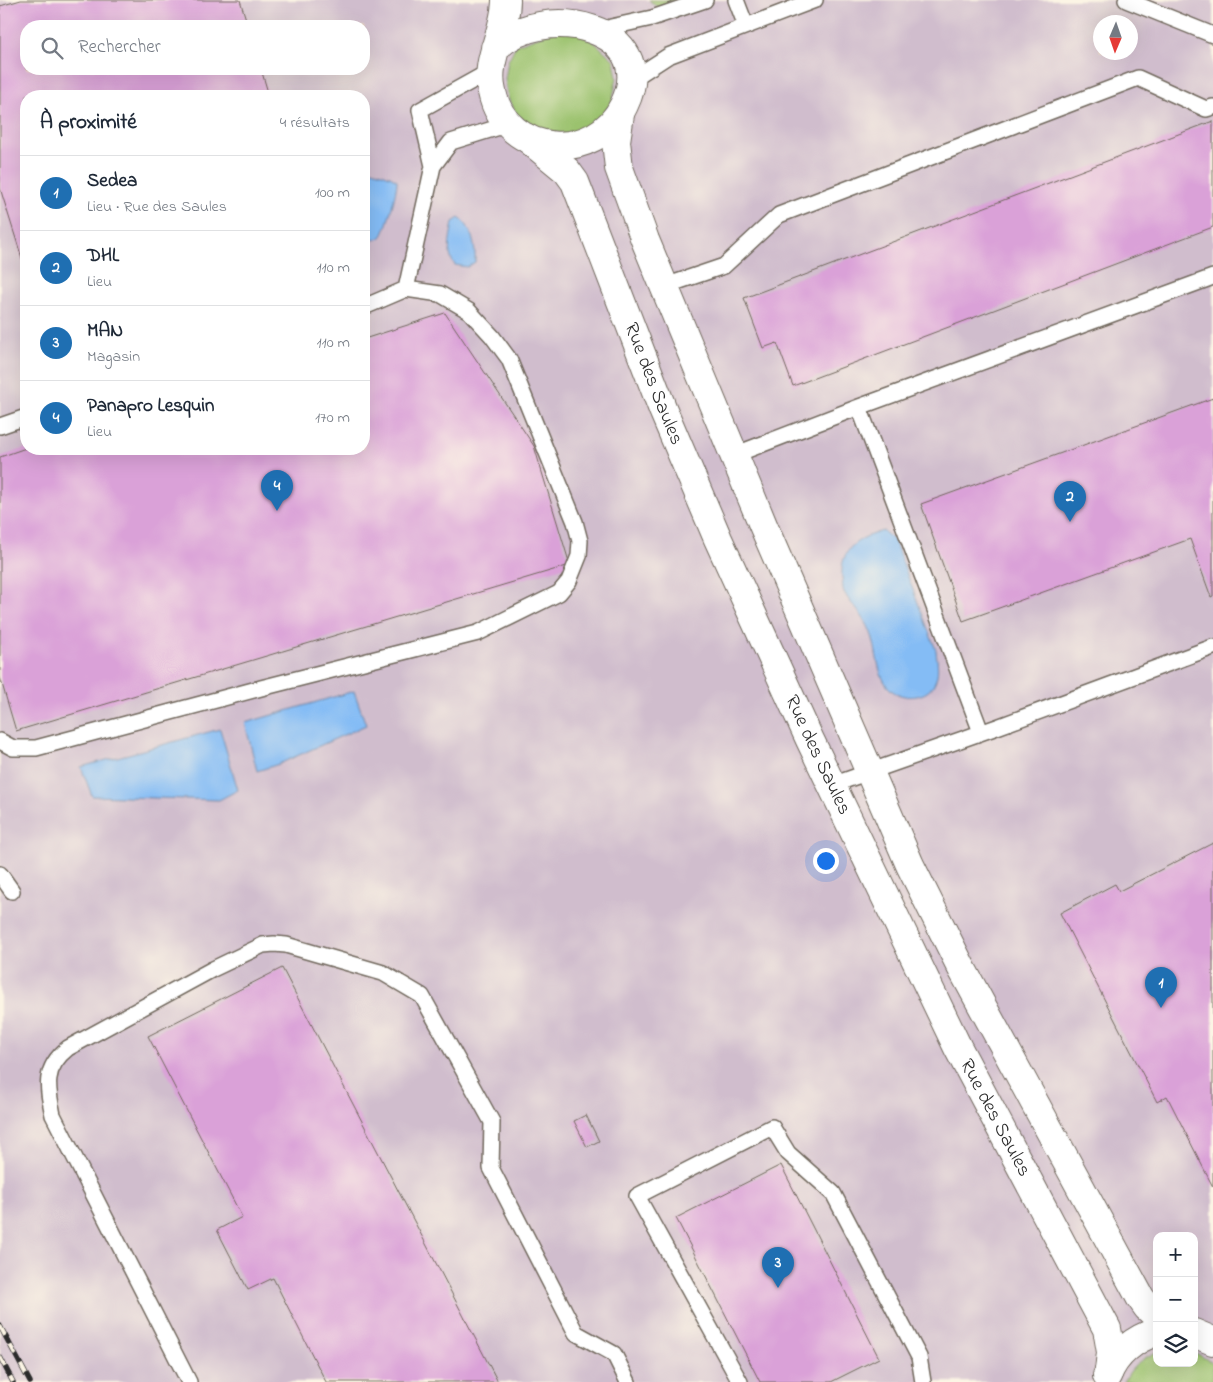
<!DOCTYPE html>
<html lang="fr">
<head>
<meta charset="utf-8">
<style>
  body { margin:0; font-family:"Indie Flower",sans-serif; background:#f6f6f7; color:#1f2937 }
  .controls { position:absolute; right:15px; bottom:15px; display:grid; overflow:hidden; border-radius:10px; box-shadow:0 5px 20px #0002 }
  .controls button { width:45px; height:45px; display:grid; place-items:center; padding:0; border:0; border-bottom:1px solid #e0e1e3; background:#fff; color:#1f2937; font:25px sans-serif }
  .compass { position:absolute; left:1093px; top:15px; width:45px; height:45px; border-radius:50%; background:#fff; box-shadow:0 5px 20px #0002; rotate:182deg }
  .you { position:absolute; left:825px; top:860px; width:18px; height:18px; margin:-12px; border:4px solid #fff; border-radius:50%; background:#1a73e8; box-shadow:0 0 0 8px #1a73e833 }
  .badge { display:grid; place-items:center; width:32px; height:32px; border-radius:50%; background:#1f6fb2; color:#fff; font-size:16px; font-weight:700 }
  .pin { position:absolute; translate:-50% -41px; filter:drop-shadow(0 1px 2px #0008) }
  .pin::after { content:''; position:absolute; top:26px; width:18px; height:15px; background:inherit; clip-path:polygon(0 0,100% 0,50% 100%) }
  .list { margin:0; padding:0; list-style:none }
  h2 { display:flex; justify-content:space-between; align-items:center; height:65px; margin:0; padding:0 20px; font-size:21px }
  h2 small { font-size:16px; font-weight:400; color:#747a83 }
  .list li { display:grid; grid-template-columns:32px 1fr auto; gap:15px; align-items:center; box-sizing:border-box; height:75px; padding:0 20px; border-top:1px solid #e0e1e3 }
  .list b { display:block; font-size:19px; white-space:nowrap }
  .list p { margin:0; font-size:16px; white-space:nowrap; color:#747a83 }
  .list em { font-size:16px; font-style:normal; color:#747a83 }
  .icon { flex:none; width:28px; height:28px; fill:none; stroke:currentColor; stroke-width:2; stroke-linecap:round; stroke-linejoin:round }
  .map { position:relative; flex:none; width:1213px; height:1382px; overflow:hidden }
  .search { position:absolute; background:#fff; box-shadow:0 5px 20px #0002; left:20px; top:20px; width:350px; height:55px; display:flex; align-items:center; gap:12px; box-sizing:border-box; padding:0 18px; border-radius:20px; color:#747a83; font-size:19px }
  .panel { position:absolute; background:#fff; box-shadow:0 5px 20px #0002; left:20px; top:90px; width:350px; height:365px; border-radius:20px }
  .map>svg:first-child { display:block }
  .industrial { fill:#d0bdcd; fill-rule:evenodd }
  .green { fill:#9bc26e; stroke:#63764c }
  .water { fill:#84bcf5; stroke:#587490 }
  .building { fill:#daa1d8 }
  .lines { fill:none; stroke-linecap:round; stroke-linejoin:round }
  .service-casing { stroke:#71685d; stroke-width:18 }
  .minor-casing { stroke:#71685d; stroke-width:30 }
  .service { stroke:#fff; stroke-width:15 }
  .minor { stroke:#fff; stroke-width:28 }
  .rail-casing { stroke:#2b2b2b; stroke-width:5.5 }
  .rail { stroke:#fcf5e5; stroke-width:4; stroke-dasharray:11; stroke-linecap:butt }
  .labels { text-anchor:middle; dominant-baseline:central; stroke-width:4; stroke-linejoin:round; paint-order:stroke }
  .street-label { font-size:20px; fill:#2b2b2b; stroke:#fcf5e5 }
</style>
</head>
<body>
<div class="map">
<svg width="1213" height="1382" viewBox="0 0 1213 1382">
  <rect width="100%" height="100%" fill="#fcf5e5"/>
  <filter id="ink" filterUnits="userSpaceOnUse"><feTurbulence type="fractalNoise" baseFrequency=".02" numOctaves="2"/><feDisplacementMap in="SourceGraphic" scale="10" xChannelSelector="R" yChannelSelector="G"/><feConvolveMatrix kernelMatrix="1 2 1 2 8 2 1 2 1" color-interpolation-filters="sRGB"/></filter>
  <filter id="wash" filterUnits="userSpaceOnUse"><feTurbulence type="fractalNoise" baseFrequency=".0096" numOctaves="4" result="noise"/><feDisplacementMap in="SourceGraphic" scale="20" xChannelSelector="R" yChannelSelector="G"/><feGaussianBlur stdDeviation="1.12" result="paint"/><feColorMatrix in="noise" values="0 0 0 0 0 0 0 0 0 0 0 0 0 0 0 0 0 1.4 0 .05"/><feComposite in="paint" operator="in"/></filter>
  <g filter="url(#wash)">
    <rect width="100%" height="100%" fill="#f2daba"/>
    <path class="industrial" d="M0,0H1213V1382H0ZM1100,22H1130V52H1100ZM26,26H364V69H26ZM26,96H364V449H26ZM1157,1236H1194V1363H1157Z"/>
    <path class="green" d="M649,0H677L658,8Z
      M574,24L614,60L617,78L611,105L585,130L567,135L531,126L517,114L508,98L505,79L508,61L516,45Z
      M1157,1352V1363H1194V1352L1213,1363V1382H1124C1131,1367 1142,1358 1157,1352Z"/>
    <path class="water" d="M373,170L390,176L397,180C398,187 386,233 381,237C376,241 371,240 366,239L364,237V192L367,171Z
      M459,218C472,225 476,249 475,262L467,267L455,265C445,253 451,236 453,222Z
      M883,531L894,540L936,650C937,662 940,673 934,684C927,699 903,700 891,690C876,676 878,651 871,633C864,614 852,607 844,592C842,588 843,582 842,577C840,548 858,538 883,531Z
      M354,691L366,725L279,764L257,771L245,723Z
      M220,729L238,790L219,800L92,796L81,767Z"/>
    <g id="blocks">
      <path class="building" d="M21,0H240L248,26H26V69H261L269,96H26V271L0,188V6Z
        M1213,121V227L793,386L777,343L763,348L744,298Z
        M445,313L534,446L570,565L16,731L0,677V457L26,448L364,449V339Z
        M1213,398V596L1211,597L1190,539L963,621L921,504Z
        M1213,843V1187L1167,1096L1157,1102L1060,913L1115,884L1119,891Z
        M282,968L498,1382H326L273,1278L248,1290L217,1230L242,1217L148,1036Z
        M586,1115L599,1141L587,1147L574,1121Z
        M781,1165L879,1358L831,1382H760L676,1218Z"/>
    </g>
  </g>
  <g filter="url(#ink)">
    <use href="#blocks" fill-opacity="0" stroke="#71685d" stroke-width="1"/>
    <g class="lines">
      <g class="service-casing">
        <path id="service" d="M736,0L746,26
          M1126,0L1213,35
          M611,27L652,18L705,0
          M631,80L668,56L815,0
          M433,166L420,110L490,71
          M665,286L724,266L779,215L1138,78L1206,109L1213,107
          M406,289L433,166L451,142L509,124
          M859,407L981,732
          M0,426L26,417
          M734,455L859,407L1213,277
          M0,741L13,748H36L261,688L478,633L559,593L569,581L579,556L580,541L575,522L509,359L492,336L469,311L440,294L406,289L364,307
          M832,785L997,727L1213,647
          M0,874L12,891
          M189,1382L53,1115C47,1087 43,1068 68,1048L213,969L263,945L274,944L286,945L383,973L422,996L492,1122L491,1168L576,1333L614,1354L628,1382
          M740,1382L637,1196L772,1127L788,1153L833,1193L919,1357L923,1382"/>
      </g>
      <g class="minor-casing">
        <g id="minor">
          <path d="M495,48C543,0 662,27 624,105C596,164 506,158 492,92C484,60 506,32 506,0"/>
          <path d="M620,114L616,141L619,168L645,240L763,525L910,865L961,967L1140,1297L1147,1307L1157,1316"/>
          <path id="s1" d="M527,138L567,171L575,182L663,410L718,539L810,740L958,1048L1107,1329L1111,1352L1109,1371"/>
          <path d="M1194,1333L1213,1341"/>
          <path d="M1107,1376C1115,1354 1135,1338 1157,1332"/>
        </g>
      </g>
      <use href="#service" class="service"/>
      <use href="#minor" class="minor"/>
      <g class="rail-casing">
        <path id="rail" d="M0,1326L30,1382
          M0,1357L13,1382"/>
      </g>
      <use href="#rail" class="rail"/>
    </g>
  </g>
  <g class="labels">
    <g class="street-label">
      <text stroke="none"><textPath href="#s1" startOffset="282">Rue des Saules</textPath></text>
      <text stroke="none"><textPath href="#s1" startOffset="688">Rue des Saules</textPath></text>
      <text stroke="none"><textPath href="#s1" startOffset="1092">Rue des Saules</textPath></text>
    </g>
  </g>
</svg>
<div class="controls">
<button>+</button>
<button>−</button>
<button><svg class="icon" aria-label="layers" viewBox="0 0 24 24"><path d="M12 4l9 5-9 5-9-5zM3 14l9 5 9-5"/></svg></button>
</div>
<svg class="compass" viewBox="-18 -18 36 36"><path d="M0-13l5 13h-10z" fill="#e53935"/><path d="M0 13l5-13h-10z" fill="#747a83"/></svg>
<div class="you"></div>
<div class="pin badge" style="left:1161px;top:1008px">1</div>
<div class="pin badge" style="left:1070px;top:522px">2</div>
<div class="pin badge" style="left:778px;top:1288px">3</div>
<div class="pin badge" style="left:277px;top:511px">4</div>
<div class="search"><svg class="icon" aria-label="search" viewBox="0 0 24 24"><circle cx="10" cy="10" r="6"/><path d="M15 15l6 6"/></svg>Rechercher</div>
<section class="panel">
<h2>À proximité<small>4 résultats</small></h2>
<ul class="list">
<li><span class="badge">1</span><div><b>Sedea</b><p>Lieu · Rue des Saules</p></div><em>100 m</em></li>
<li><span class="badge">2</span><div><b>DHL</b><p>Lieu</p></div><em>110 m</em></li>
<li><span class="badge">3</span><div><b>MAN</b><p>Magasin</p></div><em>110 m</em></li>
<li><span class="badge">4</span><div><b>Panapro Lesquin</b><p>Lieu</p></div><em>170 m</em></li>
</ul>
</section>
</div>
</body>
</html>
